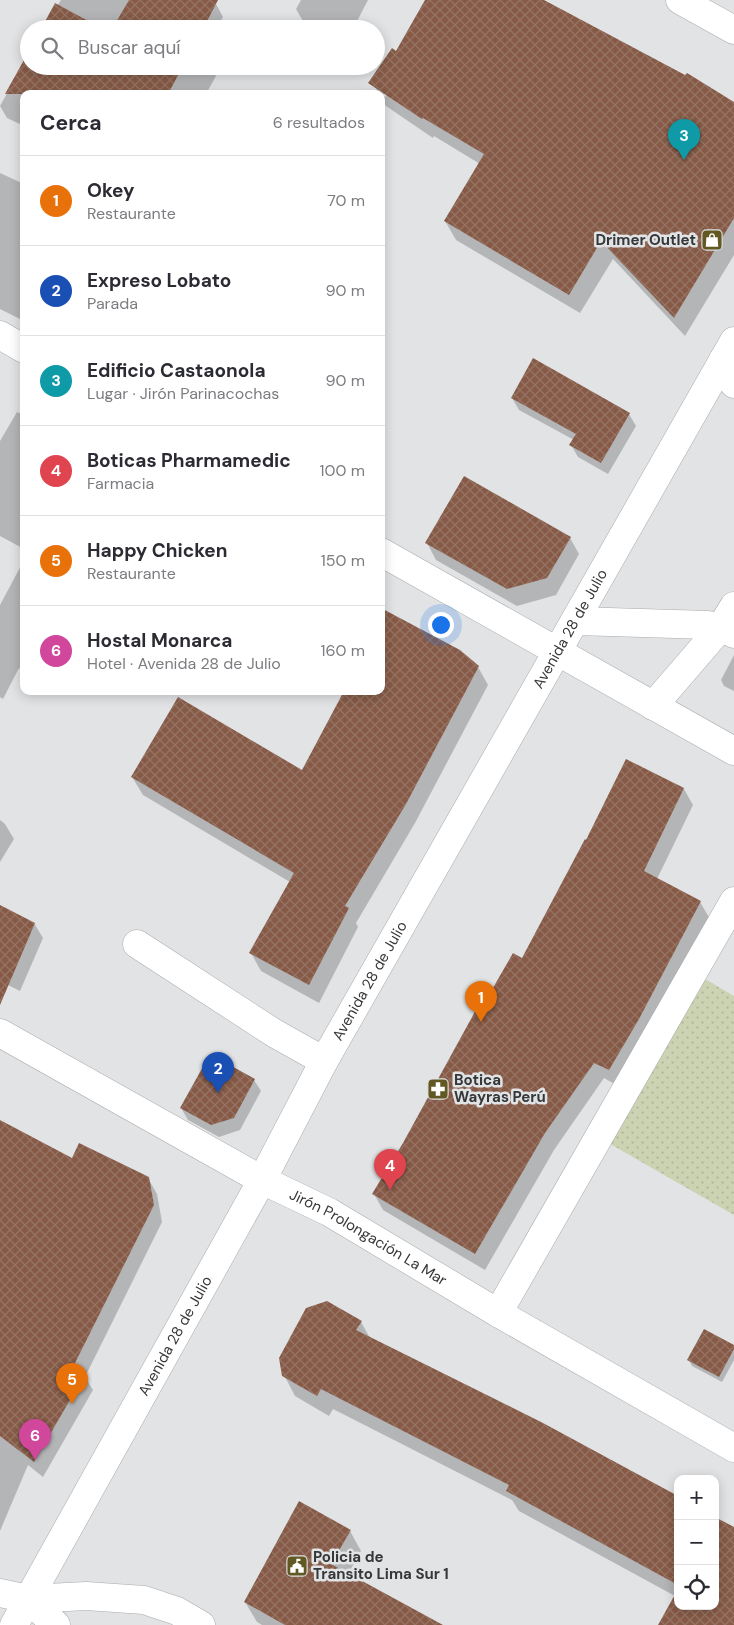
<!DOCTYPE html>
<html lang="es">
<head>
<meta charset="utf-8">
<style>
  body { margin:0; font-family:"DM Sans",sans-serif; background:#f7f7f7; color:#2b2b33 }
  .controls { position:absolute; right:15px; bottom:15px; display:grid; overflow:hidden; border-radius:10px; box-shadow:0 2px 12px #0003 }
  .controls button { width:45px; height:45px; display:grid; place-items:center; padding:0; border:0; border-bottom:1px solid #e1e1e2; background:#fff; color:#2b2b33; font:25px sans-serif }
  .you { position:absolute; left:440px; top:624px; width:18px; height:18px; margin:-12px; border:4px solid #fff; border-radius:50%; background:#1a73e8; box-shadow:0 0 0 8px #1a73e833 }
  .badge { display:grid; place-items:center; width:32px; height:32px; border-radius:50%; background:#b45309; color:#fff; font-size:16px; font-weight:700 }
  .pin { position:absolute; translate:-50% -41px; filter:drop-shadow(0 1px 2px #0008) }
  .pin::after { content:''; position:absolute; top:26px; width:18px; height:15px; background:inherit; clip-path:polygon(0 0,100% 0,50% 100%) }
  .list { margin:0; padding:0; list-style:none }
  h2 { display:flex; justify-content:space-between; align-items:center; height:65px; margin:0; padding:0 20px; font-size:21px }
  h2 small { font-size:16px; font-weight:400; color:#7c7c81 }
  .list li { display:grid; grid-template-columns:32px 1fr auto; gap:15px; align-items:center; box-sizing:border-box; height:90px; padding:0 20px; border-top:1px solid #e1e1e2 }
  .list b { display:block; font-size:19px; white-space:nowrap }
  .list p { margin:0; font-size:16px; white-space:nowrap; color:#7c7c81 }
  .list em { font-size:16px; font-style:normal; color:#7c7c81 }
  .icon { flex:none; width:28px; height:28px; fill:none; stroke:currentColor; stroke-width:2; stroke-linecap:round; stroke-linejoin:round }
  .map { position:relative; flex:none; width:734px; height:1625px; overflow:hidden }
  .search { position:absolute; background:#fff; box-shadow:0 2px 12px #0003; left:20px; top:20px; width:365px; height:55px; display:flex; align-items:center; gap:12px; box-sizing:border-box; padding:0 18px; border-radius:28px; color:#7c7c81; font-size:19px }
  .panel { position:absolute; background:#fff; box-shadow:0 2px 12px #0003; left:20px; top:90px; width:365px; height:605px; border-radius:10px }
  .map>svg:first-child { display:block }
  .green { fill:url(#green-dots) }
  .shadow { fill:#0003 }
  .building { fill:url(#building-cross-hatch) }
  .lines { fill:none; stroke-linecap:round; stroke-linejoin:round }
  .minor-casing { stroke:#aaabae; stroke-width:29 }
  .major-casing { stroke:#aaabae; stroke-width:29 }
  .minor { stroke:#fff; stroke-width:28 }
  .major { stroke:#fff; stroke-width:28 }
  .labels { text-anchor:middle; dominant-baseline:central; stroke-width:5; stroke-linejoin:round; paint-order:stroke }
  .poi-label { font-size:15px; font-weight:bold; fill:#363738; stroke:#e1e3e5; text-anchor:start }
  .street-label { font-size:15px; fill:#363738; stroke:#e1e3e5 }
</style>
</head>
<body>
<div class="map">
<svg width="734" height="1625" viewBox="0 0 734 1625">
  <defs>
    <pattern id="green-dots" width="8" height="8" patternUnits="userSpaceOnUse" patternTransform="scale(1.25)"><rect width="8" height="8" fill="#cbd3b2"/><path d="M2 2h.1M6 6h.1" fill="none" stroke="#afb69a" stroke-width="1.8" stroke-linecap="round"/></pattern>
    <pattern id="building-cross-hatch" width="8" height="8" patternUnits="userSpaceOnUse" patternTransform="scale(1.25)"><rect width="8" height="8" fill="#865a46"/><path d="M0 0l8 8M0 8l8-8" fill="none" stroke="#957465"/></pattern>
  </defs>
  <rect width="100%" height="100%" fill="#e1e3e5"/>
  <path class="green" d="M693,972L734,996V1215L598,1137Z"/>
  <path class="shadow" d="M61,0H208L216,4L223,17L216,29H42Z
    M301,0H368L353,29L307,28L296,9Z
    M427,0H541L734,104V255L685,336L613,259L580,313L456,240L445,221L480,164L434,136L433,138L386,106L381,98V94L386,97V94H379L375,87L397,53Z
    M29,54V66H210L216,76L206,94H24V126L7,118L0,106Z
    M0,173L24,184V321L0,309Z
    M512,398L629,414L636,426L608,474L578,457L571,445L574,440L519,410Z
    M17,412L24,415V549L0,536V441Z
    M570,538L579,554L556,595L517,606L436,560L427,543Z
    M24,560V664L21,670L19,668L3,699L0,697V605Z
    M734,655V691L724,686L721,680Z
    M478,667L488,685L415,823L356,923L358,927L319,1003L261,971L251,953L290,882L143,795L132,777L303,772L381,691Z
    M684,789L693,805L657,879L700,902L710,919L618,1086L604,1078L554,1150L485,1270L383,1210L374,1194L487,1002L522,960Z
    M0,820L5,824L14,839L0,862Z
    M0,907L34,923L43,938L20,991L0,981Z
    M254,1080L261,1091L240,1130L219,1137L188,1120L181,1108Z
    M0,1121L73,1159L148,1178L157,1194L162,1222L85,1377L93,1390L43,1477L28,1465L0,1531Z
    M361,1322L370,1338L678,1498V1606H715L734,1528V1625H660L675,1596L519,1511L512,1500L333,1409L329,1416L295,1396L284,1375Z
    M734,1346V1360L722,1382L692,1366L689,1360Z
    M350,1531L361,1551L348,1574L440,1625H262L257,1622L245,1602Z"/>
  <path class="building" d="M129,0H218L203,29H112Z
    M425,0H544L685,75L687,73L734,102V218L674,318L601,241L569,295L444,221L484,154L423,118L422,119L368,83L392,48L396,51Z
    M55,3L103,29H41Z
    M29,51V66H183L168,94H5Z
    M533,358L630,413L601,463L569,445L576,434L511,398Z
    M464,476L571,537L547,578L507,589L425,543Z
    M381,608L460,650L479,666L406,804L345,906L349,908L309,985L249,953L294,873L131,777L178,697L302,770L344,691H381Z
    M626,759L684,788L644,871L701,901L639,1019L609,1070L594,1063L545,1133L475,1254L372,1194L403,1143L483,997L486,1000L513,953L522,958L585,839L586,840Z
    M0,905L35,923L0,1005Z
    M210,1054L255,1079L234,1118L211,1125L180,1108Z
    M0,1120L72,1158L79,1143L149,1177L154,1205L73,1367L85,1374L34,1462L0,1436Z
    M327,1301L362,1321L356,1330L543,1423L678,1496V1585L506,1491L509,1485L321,1389L317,1396L282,1376L279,1358L306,1308Z
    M704,1329L734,1345V1349L719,1377L687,1360Z
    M299,1501L351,1530L331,1564L443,1625H285L244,1602Z
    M715,1517L734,1527V1625H658L678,1589V1606H715Z"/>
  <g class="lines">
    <g class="minor-casing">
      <g id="minor">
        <path d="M680,0L734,30"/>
        <path d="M0,335L24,349"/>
        <path d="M723,360L734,384"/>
        <path d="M381,552L734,751"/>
        <path d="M576,621L708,625L721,627L734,634"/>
        <path d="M653,706L721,627L734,606"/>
        <path d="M137,944L274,1033L324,1061"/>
        <path id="s1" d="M0,1033L262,1180L329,1212L498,1313L734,1448"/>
        <path d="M498,1313L734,901"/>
        <path d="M0,1593L28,1599L86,1596L144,1600L177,1611L201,1625"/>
        <path d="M28,1599L56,1625"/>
      </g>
    </g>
    <g class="major-casing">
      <g id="major">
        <path id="s2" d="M14,1625L262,1180L324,1061L734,341"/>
      </g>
    </g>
    <use href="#minor" class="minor"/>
    <use href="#major" class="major"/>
  </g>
  <defs>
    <g id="shop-square" transform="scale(1.125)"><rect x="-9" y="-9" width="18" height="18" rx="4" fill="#625824" stroke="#e1e3e5"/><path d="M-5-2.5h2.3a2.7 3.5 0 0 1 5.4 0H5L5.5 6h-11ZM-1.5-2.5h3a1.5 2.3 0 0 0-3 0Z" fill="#fff"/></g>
    <g id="pharmacy-square" transform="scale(1.125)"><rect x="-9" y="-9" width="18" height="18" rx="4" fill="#625824" stroke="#e1e3e5"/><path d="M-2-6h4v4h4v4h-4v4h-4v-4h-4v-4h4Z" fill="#fff"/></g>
    <g id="civic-square" transform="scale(1.125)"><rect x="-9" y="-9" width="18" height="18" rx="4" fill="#625824" stroke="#e1e3e5"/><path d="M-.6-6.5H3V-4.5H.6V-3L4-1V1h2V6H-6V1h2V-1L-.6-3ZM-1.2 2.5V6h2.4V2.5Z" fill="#fff"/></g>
  </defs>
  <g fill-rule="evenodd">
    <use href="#shop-square" x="712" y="240"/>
    <use href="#pharmacy-square" x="438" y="1089"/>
    <use href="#civic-square" x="297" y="1566"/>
  </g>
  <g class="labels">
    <g class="poi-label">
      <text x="696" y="240" text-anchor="end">Drimer Outlet</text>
      <text x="454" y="1080">Botica<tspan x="454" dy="17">Wayras Perú</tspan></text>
      <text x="313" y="1557">Policia de<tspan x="313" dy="17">Transito Lima Sur 1</tspan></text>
    </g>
    <g class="street-label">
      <text stroke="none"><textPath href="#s2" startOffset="1141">Avenida 28 de Julio</textPath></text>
      <text stroke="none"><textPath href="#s2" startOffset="736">Avenida 28 de Julio</textPath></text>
      <text stroke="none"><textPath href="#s1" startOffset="421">Jirón Prolongación La Mar</textPath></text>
      <text stroke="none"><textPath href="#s2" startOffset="331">Avenida 28 de Julio</textPath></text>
    </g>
  </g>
</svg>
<div class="controls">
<button>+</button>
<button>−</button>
<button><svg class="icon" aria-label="locate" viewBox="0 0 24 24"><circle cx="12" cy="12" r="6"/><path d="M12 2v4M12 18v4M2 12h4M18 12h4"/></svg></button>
</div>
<div class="you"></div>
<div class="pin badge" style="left:481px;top:1022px;background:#e8710a">1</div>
<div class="pin badge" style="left:218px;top:1093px;background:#1a4fb4">2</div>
<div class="pin badge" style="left:684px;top:160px;background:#0f9aa8">3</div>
<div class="pin badge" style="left:390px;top:1190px;background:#e0444e">4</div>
<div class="pin badge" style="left:72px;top:1404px;background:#e8710a">5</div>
<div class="pin badge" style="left:35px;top:1460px;background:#d1479c">6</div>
<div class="search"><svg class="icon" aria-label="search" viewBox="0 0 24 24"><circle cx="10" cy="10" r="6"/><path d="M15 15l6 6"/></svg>Buscar aquí</div>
<section class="panel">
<h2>Cerca<small>6 resultados</small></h2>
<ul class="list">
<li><span class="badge" style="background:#e8710a">1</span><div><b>Okey</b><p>Restaurante</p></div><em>70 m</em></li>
<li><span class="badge" style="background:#1a4fb4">2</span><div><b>Expreso Lobato</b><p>Parada</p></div><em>90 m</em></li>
<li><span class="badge" style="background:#0f9aa8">3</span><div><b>Edificio Castaonola</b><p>Lugar · Jirón Parinacochas</p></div><em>90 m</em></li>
<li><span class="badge" style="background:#e0444e">4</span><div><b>Boticas Pharmamedic</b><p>Farmacia</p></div><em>100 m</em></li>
<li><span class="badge" style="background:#e8710a">5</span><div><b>Happy Chicken</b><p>Restaurante</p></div><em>150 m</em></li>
<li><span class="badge" style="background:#d1479c">6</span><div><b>Hostal Monarca</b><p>Hotel · Avenida 28 de Julio</p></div><em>160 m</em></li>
</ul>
</section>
</div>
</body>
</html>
